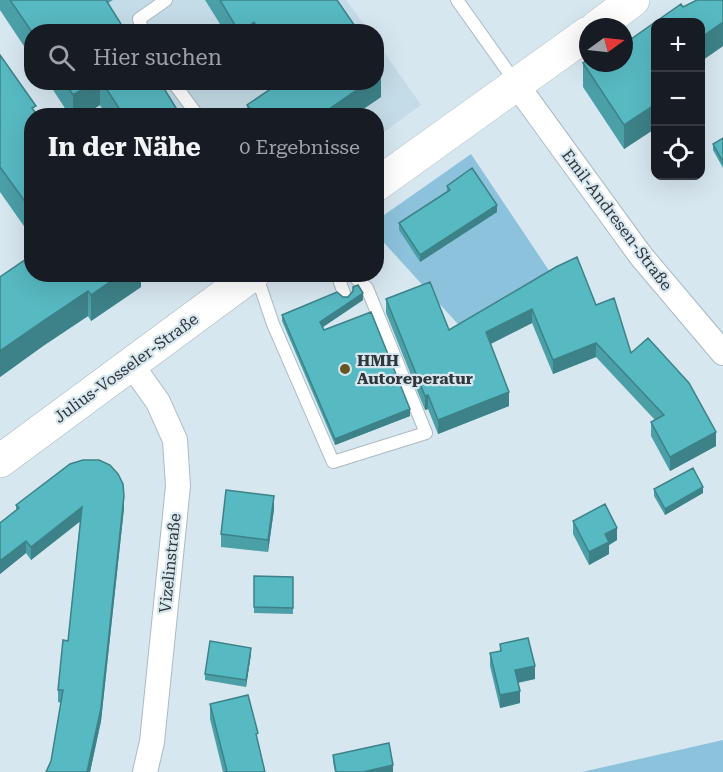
<!DOCTYPE html>
<html lang="de">
<head>
<meta charset="utf-8">
<style>
  body { margin:0; font-family:"Roboto Serif",serif; background:#242831; color:#f1f3f6 }
  .controls { position:absolute; right:18px; top:18px; display:grid; overflow:hidden; border-radius:12px; box-shadow:0 6px 24px #0002 }
  .controls button { width:54px; height:54px; display:grid; place-items:center; padding:0; border:0; border-bottom:2px solid #363941; background:#171b24; color:#f1f3f6; font:30px sans-serif }
  .compass { position:absolute; left:579px; top:18px; width:54px; height:54px; border-radius:50%; background:#171b24; box-shadow:0 6px 24px #0002; rotate:75deg }
  .list { margin:0; padding:0; list-style:none }
  h2 { display:flex; justify-content:space-between; align-items:center; height:78px; margin:0; padding:0 24px; font-size:26px }
  h2 small { font-size:20px; font-weight:400; color:#9ea1a6 }
  .icon { flex:none; width:33px; height:33px; fill:none; stroke:currentColor; stroke-width:2; stroke-linecap:round; stroke-linejoin:round }
  .map { position:relative; flex:none; width:723px; height:772px; overflow:hidden }
  .search { position:absolute; background:#171b24; box-shadow:0 6px 24px #0002; left:24px; top:24px; width:360px; height:66px; display:flex; align-items:center; gap:15px; box-sizing:border-box; padding:0 21px; border-radius:24px; color:#9ea1a6; font-size:22px }
  .panel { position:absolute; background:#171b24; box-shadow:0 6px 24px #0002; left:24px; top:108px; width:360px; height:174px; border-radius:24px }
  .map>svg:first-child { display:block }
  .built { fill:#c4dce7 }
  .green { fill:#8dc2dc }
  .lines { fill:none; stroke-linecap:round; stroke-linejoin:round }
  .lane-casing { stroke:#aabac2; stroke-width:14 }
  .street-casing { stroke:#aabac2; stroke-width:26 }
  .secondary-casing { stroke:#aabac2; stroke-width:34 }
  .lane { stroke:#fff; stroke-width:12 }
  .street { stroke:#fff; stroke-width:24 }
  .secondary { stroke:#fff; stroke-width:33 }
  .wall { fill:#4b9fa7 }
  .shaded-wall { fill:#3d8288 }
  .building { fill:#57b9c2; stroke:#3d8288; stroke-width:1.5 }
  .poi-dot { fill:#665623; stroke:#d7e7f0; stroke-width:2 }
  .labels { text-anchor:middle; dominant-baseline:central; stroke-width:4.5; stroke-linejoin:round; paint-order:stroke }
  .street-label { font-size:16px; fill:#30363a; stroke:#d7e7f0 }
  .poi-label { font-size:16px; font-weight:bold; fill:#30363a; stroke:#d7e7f0; text-anchor:start }
</style>
</head>
<body>
<div class="map">
<svg width="723" height="772" viewBox="0 0 723 772">
  <rect width="100%" height="100%" fill="#d7e7f0"/>
  <path class="built" d="M0,0H346L369,31L32,32L31,58L0,10Z
    M377,42L421,105L377,137L376,116L70,115L48,83L376,82Z"/>
  <path class="green" d="M471,154L556,281L467,334L377,235V220Z
    M723,740V772H582Z"/>
  <g class="lines">
    <g class="lane-casing">
      <path id="lane" d="M457,0L516,83
        M143,32L139,19L166,0
        M173,82L198,116
        M256,274L273,324L333,462L426,433L367,288L351,274
        M337,274L345,296"/>
    </g>
    <g class="street-casing">
      <path id="street" d="M516,84L641,256L723,353
        M131,364L158,402L175,440L178,486L152,742L145,772"/>
    </g>
    <g class="secondary-casing">
      <path id="secondary" d="M597,27L633,0
        M376,185L588,33
        M0,461L253,274"/>
    </g>
    <use href="#lane" class="lane"/>
    <use href="#street" class="street"/>
    <use href="#secondary" class="secondary"/>
  </g>
  <path class="wall" d="M0,0H113L108,3L32,32V58L0,10Z
    M205,0H337L357,32H225Z
    M697,0H723V46L700,62V22H656V128L624,149L583,87V63L588,59V63H624V35L627,33L631,39L681,4L683,7Z
    M0,55L36,113L26,229L0,192Z
    M48,82H160L181,116H107L100,105L82,116H70Z
    M279,82H376L381,97L353,116H247V105L279,84Z
    M723,138V168L713,150V144Z
    M447,186L497,212L420,262L399,230V223L447,192Z
    M556,267L596,305L631,353L716,446L670,471L651,436V422L655,420L596,357L553,374L532,323L491,344L509,406L438,434L428,409L425,410L386,313V299L449,330Z
    M141,274V287L91,321L88,316L43,346L0,377V277Z
    M343,297L363,300L323,327L324,330L410,416L335,445L282,321V315Z
    M654,489L703,493L665,515L654,496Z
    M16,505L124,508L101,721L90,772H46L51,761L61,703L58,702V690L68,641L80,521L31,560L26,553L0,574V523L16,510Z
    M274,509L268,552L221,547V534Z
    M573,521L617,540L609,545V554L589,565L573,534Z
    M254,576L293,577V614L254,613Z
    M500,644L535,679L518,683L520,703L500,708L490,666V653L500,651Z
    M251,654L246,687L205,680V674Z
    M210,704L258,743L265,772H223L210,719Z
    M333,755L393,772H335L333,762Z"/>
  <path class="shaded-wall" d="M254,22V32H241Z
    M723,22V46L700,62V38Z
    M381,74V97L353,116H319L368,82H376V77Z
    M95,82H100V105L82,116H73V95Z
    M656,104V128L624,149V125Z
    M32,199V224L26,229V203Z
    M497,205V212L420,262V255Z
    M121,274H141V287L91,321V295Z
    M88,291V316L43,346L0,377V351L43,321Z
    M363,293V300L320,329V322Z
    M532,309V323L486,346V332Z
    M596,343V357L553,374V360Z
    M509,392V406L438,434V420Z
    M428,395V409L425,410V396Z
    M410,409V416L335,445V439Z
    M716,432V446L670,471V457Z
    M703,487V493L665,515V509Z
    M124,496V508L101,721L90,772H87Z
    M274,496V509L268,552V540Z
    M82,507V520L31,560V547Z
    M617,528V540L609,545V554L589,565V552L605,534Z
    M26,541V553L0,574V561Z
    M251,648V654L246,687V680Z
    M535,666V679L515,683V670Z
    M520,691V703L500,708V695Z
    M393,765V772H363Z"/>
  <path class="building" d="M10,0H106L126,32H32Z
    M220,0H337L357,29L355,32H260L254,22L241,32H239Z
    M697,0H723V22L700,38V22H656V69L652,71L656,76V104L624,125L583,63L588,59V63H624V35L627,33L631,39L681,4L683,7Z
    M0,55L36,106L32,108L38,116H32V199L26,203L0,167Z
    M376,67L381,74L376,77Z
    M65,82H95L73,95Z
    M102,82H160L181,116H124Z
    M281,82H368L319,116H256L247,105Z
    M723,138V162L713,144Z
    M472,168L497,205L420,255L399,223L450,190L447,186Z
    M32,255V274H121L91,295L88,291L43,321L0,351V277Z
    M577,257L596,305L614,298L631,353L648,338L689,383L716,432L670,457L651,422L664,415L596,343L553,360L532,309L486,332L509,392L438,420L428,395L425,396L386,299L430,282L449,330L556,267Z
    M358,285L363,293L320,322L324,330L371,312L410,409L335,439L282,315L337,292L343,297H348L353,291V287Z
    M83,460H99L110,465L118,474L123,484L124,496L101,708L87,772H46L51,761L63,690H58L63,640L68,641L82,507L31,547L26,541L0,561V523L19,508L16,505L70,464Z
    M693,468L703,487L665,509L654,489Z
    M226,490L274,496L268,540L221,534Z
    M605,504L617,528L605,534L609,542L589,552L573,521Z
    M254,576L293,577V608L254,607Z
    M528,638L535,666L515,670L520,691L500,695L490,653L501,651L500,644Z
    M210,641L251,648L246,680L205,674Z
    M248,695L258,733L256,734L265,772H225L227,771L210,704Z
    M389,743L393,765L363,772H336L333,755Z"/>
  <circle class="poi-dot" cx="345" cy="369" r="6"/>
  <g class="labels">
    <g class="street-label">
      <text transform="translate(617 220) rotate(53)">Emil-Andresen-Straße</text>
      <text transform="translate(126 368) rotate(-36)">Julius-Vosseler-Straße</text>
      <text transform="translate(170 563) rotate(-84)">Vizelinstraße</text>
    </g>
    <g class="poi-label">
      <text x="357" y="360">HMH<tspan x="357" dy="18">Autoreperatur</tspan></text>
    </g>
  </g>
</svg>
<div class="controls">
<button>+</button>
<button>−</button>
<button><svg class="icon" aria-label="locate" viewBox="0 0 24 24"><circle cx="12" cy="12" r="6"/><path d="M12 2v4M12 18v4M2 12h4M18 12h4"/></svg></button>
</div>
<svg class="compass" viewBox="-18 -18 36 36"><path d="M0-13l5 13h-10z" fill="#e53935"/><path d="M0 13l5-13h-10z" fill="#9ea1a6"/></svg>
<div class="search"><svg class="icon" aria-label="search" viewBox="0 0 24 24"><circle cx="10" cy="10" r="6"/><path d="M15 15l6 6"/></svg>Hier suchen</div>
<section class="panel">
<h2>In der Nähe<small>0 Ergebnisse</small></h2>
<ul class="list">
</ul>
</section>
</div>
</body>
</html>
